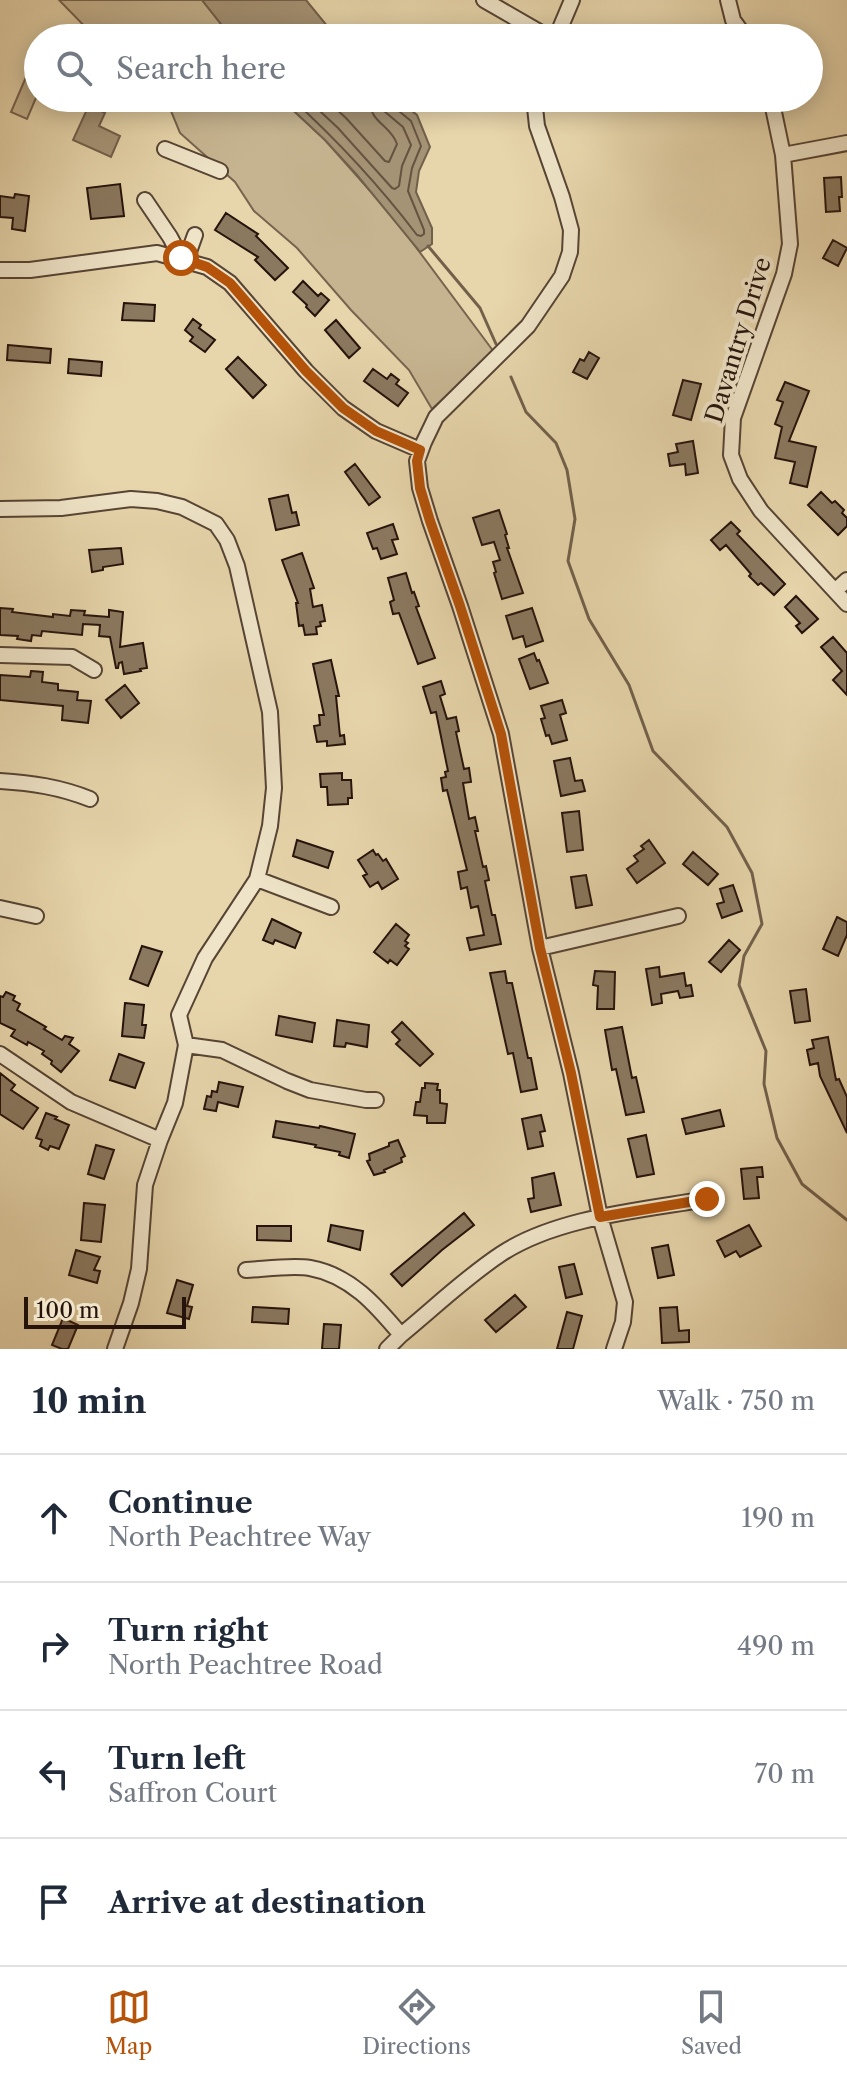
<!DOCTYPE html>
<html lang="en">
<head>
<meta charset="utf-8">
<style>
  body { margin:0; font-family:"Libre Caslon Text",serif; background:#f6f6f7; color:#1f2937 }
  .scale { position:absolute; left:24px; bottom:20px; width:162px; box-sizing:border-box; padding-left:8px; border:4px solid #26130c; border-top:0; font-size:22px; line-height:28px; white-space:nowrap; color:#26130c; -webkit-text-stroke:6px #efe4c8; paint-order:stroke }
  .stop { position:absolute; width:24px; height:24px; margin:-18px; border:6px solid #b45309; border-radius:50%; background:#fff }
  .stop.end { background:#b45309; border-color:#fff; box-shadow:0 2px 8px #0008 }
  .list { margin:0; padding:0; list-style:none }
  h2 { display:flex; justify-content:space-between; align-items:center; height:104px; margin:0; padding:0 32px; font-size:34px }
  h2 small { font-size:26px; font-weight:400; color:#747a83 }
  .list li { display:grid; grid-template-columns:52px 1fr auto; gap:24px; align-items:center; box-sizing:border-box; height:128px; padding:0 32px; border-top:2px solid #e0e1e3 }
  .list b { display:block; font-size:30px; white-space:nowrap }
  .list p { margin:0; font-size:26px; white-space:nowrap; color:#747a83 }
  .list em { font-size:26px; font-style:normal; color:#747a83 }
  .icon { flex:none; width:44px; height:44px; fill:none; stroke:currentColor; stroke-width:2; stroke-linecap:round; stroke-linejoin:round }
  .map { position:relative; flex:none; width:847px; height:1349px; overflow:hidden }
  .search { position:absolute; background:#fff; box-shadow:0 4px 20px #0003; left:24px; right:24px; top:24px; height:88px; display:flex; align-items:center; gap:20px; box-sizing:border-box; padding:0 28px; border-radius:44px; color:#747a83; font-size:30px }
  .sheet { height:616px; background:#fff }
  nav { display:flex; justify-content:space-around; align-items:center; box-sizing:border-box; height:112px; border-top:2px solid #e0e1e3; background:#fff; font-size:22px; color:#747a83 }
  nav a { display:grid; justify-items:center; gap:4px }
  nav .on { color:#b45309 }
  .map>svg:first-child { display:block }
  .green { fill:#c6b490; stroke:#76644e; stroke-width:2 }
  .water { fill:#a59375; stroke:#72604b; stroke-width:2 }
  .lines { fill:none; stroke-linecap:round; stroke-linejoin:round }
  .shore { stroke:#665340; stroke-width:2 }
  .stream { stroke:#72604b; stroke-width:3 }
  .building { fill:#8a785f; stroke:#26130c; stroke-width:2 }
  .minor-casing { stroke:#564434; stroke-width:18 }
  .minor { stroke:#efe4c8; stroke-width:14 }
  .route { stroke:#b45309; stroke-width:10 }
  .labels { text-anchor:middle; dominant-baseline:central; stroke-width:8; stroke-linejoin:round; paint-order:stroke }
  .street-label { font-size:24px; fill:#26130c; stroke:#efe4c8 }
</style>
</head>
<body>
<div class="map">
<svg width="847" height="1349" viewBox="0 0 847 1349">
  <rect width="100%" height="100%" fill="#e7d5ab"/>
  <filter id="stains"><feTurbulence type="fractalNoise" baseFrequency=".0025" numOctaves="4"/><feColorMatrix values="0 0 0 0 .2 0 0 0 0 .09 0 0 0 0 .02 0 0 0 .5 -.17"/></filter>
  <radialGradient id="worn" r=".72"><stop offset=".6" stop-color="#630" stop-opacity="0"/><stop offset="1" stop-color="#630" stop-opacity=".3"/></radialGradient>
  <path class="green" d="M59,0H202L232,38H96Z
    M26,77L38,82V93L27,119L11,112Z
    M160,98H280L325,140L395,219L494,352L432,409L409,370L351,310L297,248L254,211L235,182L180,133L169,106Z"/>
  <path class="water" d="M202,0H306L337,38H232Z
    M280,98H395L417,115L430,147L419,171L416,192L432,228V244L420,252L357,175L325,140Z
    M89,105L105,113L99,126L120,136L111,157L73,140Z"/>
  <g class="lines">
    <path class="shore" d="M291,98C337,140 379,185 417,235L421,236L424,234V230L408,191L412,168L421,146L411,121L394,107L391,98
      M306,98L338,128L392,188L395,189L399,186L402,166L411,145L403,127L384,111L381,98
      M324,98L346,118L385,161L389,162L397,144C390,124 370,124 369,98"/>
    <path class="stream" d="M428,246L480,308L496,344
      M511,377L526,412L556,443L567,470L575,519L568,561L589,619L629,685L653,751L727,827L752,873L762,924L744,956L739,985L766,1051L764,1084L777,1138L802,1184L847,1220"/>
  </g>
  <path class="building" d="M841,177L842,197H839L840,211L826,212L824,178Z
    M120,184L124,216L91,219L87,188Z
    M15,194L29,196L25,231L12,229L13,218L0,217V196L14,198Z
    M226,213L258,234L256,236L288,268L275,280L255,260L258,257L215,230Z
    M833,240L847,248L838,266L823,258Z
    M303,281L318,296L321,293L329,300L315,316L306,307L307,305L293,292Z
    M124,303L155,305L154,321L122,320Z
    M193,319L201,325L199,328L215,340L205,352L190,341L193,337L185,330Z
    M336,320L360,348L349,358L325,330Z
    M8,345L51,349L50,363L7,360Z
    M589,352L599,358L587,379L573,372L580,359L584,361Z
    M238,357L266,385L253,398L226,369Z
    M69,359L102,362L101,376L68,373Z
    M373,369L387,379L391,374L399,380L396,384L408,393L398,406L364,381Z
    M683,380L701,384L691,420L673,415Z
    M785,382L809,391L789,441L816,447L807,487L790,483L795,462L775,458L782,427L775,424L783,402L777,400Z
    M693,441L698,473L686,475L685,464L670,466L668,454L678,452L676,444Z
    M355,464L380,497L369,505L345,472Z
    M821,492L832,503L835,501L844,510L842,513L847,518V526L838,535L808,505Z
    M288,495L292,513L296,512L299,525L276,530L269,499Z
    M499,510L507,534L505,535L509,548H507L523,593L502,599L494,573L496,572L493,562L500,560L494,542L482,545L473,518Z
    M731,522L740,531L737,534L785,584L774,595L761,583L758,585L749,576L751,574L726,545L720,550L711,540Z
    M393,524L398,539L392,540L397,554L381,559L377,548L373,549L367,533Z
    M121,548L123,564L103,567V570L92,572L89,550Z
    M302,553L314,588L310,589L313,607L322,605L325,621L320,622L321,626L316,627L317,634L305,635L303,625L299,626L296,603H298L282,560Z
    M406,573L412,593L414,592L419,606L416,607L435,658L418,664L399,613L393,614L390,602L394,600L388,578Z
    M796,596L818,619L802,633L796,626L800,623L785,607Z
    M0,608L13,609L12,612L53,617V614L70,616L71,610L85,611L84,615L109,617V610L123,612L120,647L143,643L147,668L140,669L141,671L124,674L122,662L119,663L118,668H116L110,637L99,636L100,625L83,624L82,635L42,631L41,636L32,635L31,641L17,639L18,636L0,635Z
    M532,608L543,641L526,647L523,636L513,639L506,616Z
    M833,637L847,653V695L833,680L842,671L821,647Z
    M534,653L537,661L539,660L548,683L530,689L519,659Z
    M331,660L339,696H336L340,736L344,735L345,744L327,746V741L317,742L314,726L320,725L319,715H324L313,664Z
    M31,671L43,672L42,682L58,684V690L78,692L77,700L91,701L88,723L62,720L63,706L0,700V675L30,677Z
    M441,681L445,694L440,696L447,719L456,717L459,731L456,732L464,769L469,768L471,782L463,783L469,819L475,817L478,831H475L483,867L486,866L489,880L485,881L492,915H495L501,944L470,950L467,938L484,935L478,906L471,908L467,887L461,889L458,872L467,870L447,790L443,791L441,778L446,777L445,772L448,771L436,712L431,713L423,687Z
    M125,685L139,703L121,718L106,700Z
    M562,700L566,713L560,715L567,740L552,744L549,735L546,736L541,719L545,718L541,706Z
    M570,758L575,781L582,780L585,791L561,796L554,761Z
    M342,773V780H351L352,798H348V804L328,805L327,787H321L320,774Z
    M579,811L583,850L567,852L562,813Z
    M297,840L333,852L328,868L293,856Z
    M649,840L665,863L637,883L627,869L638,861L634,856L644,849L641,846Z
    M373,850L376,855L378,854L383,861L386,859L398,879L382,889L378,882L370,887L363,876L367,874L358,860Z
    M693,852L718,874L708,885L683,864Z
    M586,875L592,905L576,908L571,877Z
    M733,885L742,911L722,918L717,904L724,902L720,889Z
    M837,917L847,922V935L838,956L823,949Z
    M272,919L301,933L295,948L275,940L273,944L263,940Z
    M396,924L409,935L405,941L408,943L405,946L409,949L397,965L390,960L388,963L374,952Z
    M729,940L740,950L721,972L709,962Z
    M142,946L162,952L148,986L130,979Z
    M659,967L660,977L684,973L686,986L691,985L693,996L680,998L678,991L661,994L662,1003L652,1005L646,969Z
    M505,971L507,983H512L528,1058H531L537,1089L521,1092L513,1053L508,1054L490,973Z
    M595,971L615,972L614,1009H597L598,986L593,985Z
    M806,989L810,1021L795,1023L790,991Z
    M6,992L15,996L13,1000L20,1004L17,1010L46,1027L44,1029L62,1040L65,1036L73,1038L69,1044L79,1051L61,1072L51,1064L52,1061L42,1054L44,1051L28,1042L27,1045L11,1036L15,1030L0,1023V996L3,997Z
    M125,1003L144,1005L142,1025H146L144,1038L122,1036Z
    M279,1016L315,1023L312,1042L276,1035Z
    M337,1020L369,1025L367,1047L346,1043L345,1047L334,1046Z
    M402,1022L433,1054L420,1066L396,1044L400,1040L392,1032Z
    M622,1027L632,1078L636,1077L644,1112L626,1115L616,1069L612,1070L605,1030Z
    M828,1037L836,1080L839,1079L847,1097V1133L820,1076L818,1063L810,1065L807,1050L814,1048L812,1040Z
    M119,1054L144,1063L135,1088L110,1080Z
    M0,1073L15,1085L11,1090L38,1108L23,1129L0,1114Z
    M219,1082L243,1087L238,1107L218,1102L216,1111L204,1109L207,1096L211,1097L212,1091L217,1092Z
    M425,1083L438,1084L437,1090H440V1103L447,1104L445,1123H427V1116L414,1115L416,1102H420L422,1088H425Z
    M720,1110L724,1126L686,1134L682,1119Z
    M46,1113L57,1117L55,1119L69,1125L59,1149L50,1146L48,1150L40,1146L42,1140L36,1138Z
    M541,1115L545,1131L540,1132L543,1146L528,1149L522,1119Z
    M276,1121L319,1128L320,1126L355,1134L349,1158L339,1155L340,1152L315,1147L316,1145L273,1137Z
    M646,1135L654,1174L637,1177L628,1139Z
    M398,1140L405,1156L401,1158L402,1162L384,1170L385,1172L374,1175L367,1161L370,1160L369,1154L389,1146V1143Z
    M96,1145L114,1150L104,1179L88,1174Z
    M762,1167L763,1177H757L759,1198L744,1199L741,1169Z
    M554,1173L561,1205L531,1212L528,1199L534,1198L532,1178Z
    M84,1203L105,1205L101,1242L81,1240Z
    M464,1213L474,1225L442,1250L402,1286L391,1274Z
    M331,1225L363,1231L360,1250L328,1241Z
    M749,1225L761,1246L740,1257L736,1251L725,1257L717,1241Z
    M257,1226H291V1241L257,1240Z
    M668,1245L674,1275L658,1278L652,1248Z
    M76,1250L100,1257L94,1270L100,1271L97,1283L69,1275Z
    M574,1264L582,1294L566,1298L559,1267Z
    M177,1280L193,1285L187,1306L192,1307L189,1319L167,1313Z
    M515,1295L526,1307L496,1332L485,1320Z
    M253,1307L289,1309L288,1324L252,1322Z
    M677,1307L679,1331L689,1330V1342L662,1343L660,1308Z
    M567,1312L582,1316L573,1349H557Z
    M63,1318L78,1325L68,1349H62L52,1345Z
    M324,1324L341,1325L339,1349H322Z"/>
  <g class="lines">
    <g class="minor-casing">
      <path id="minor" d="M484,0L550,38
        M728,0L733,20L746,38
        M556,38L572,0
        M534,98L537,126L562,197L571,230L570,252L562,276L528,326L436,417L424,442L417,461L420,488L430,521L460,606L501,734L540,948L571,1073L600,1217L625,1302L623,1322L614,1349
        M771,98L783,155L790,244L784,274L733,418L731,455L740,479L761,511L847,604
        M165,149L220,171
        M783,155L847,143
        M145,200L170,237L181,258
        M186,260L195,235
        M0,270H30L157,253L207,267L230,283L306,371L343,408L376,431L420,450
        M0,509L61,508L131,499L157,501L182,507L216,524L227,540L237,566L270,712L274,788L270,826L257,879L205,958L179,1015L186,1045L175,1103L160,1140L145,1185L139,1269L131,1303L115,1349
        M835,591L847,580
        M0,655L72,657L94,670
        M0,781C32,783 60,787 90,799
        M257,879L331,907
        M0,908L36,916
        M540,948L678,916
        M186,1045L222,1050L287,1081L310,1090L366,1100H376
        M0,1054L71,1102L160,1140
        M246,1270C265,1269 292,1265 310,1268C350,1275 376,1305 401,1335
        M387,1349L401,1335C434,1308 466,1277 501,1254C557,1217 643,1210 707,1199"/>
    </g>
    <use href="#minor" class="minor"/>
  </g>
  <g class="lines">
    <path class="route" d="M181,258L207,267L230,283L306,371L343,408L376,431L420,450L417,461L420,488L430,521L460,606L501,734L540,948L571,1073L600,1217L707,1199"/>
  </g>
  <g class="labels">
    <g class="street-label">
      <text transform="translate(738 340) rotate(-73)">Davantry Drive</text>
    </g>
  </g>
  <rect width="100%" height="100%" filter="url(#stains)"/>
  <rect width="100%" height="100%" fill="url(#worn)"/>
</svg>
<div class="scale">100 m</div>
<div class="stop" style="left:181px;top:258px"></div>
<div class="stop end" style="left:707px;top:1199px"></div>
<div class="search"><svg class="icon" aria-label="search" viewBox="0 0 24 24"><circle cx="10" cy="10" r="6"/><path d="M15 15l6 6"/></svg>Search here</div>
</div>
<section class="sheet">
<h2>10 min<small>Walk · 750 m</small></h2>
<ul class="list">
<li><svg class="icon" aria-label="ahead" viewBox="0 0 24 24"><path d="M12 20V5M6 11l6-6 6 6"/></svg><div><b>Continue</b><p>North Peachtree Way</p></div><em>190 m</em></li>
<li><svg class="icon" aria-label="right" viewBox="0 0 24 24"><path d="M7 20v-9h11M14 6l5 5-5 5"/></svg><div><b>Turn right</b><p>North Peachtree Road</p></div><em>490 m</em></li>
<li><svg class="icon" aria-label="left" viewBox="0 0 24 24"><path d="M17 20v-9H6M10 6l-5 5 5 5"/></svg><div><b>Turn left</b><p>Saffron Court</p></div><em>70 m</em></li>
<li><svg class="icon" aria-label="arrive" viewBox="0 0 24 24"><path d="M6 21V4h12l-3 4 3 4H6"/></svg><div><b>Arrive at destination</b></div></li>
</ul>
</section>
<nav>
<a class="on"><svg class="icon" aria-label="map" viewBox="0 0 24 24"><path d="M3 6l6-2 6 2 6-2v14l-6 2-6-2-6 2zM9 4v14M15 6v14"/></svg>Map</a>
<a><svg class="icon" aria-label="directions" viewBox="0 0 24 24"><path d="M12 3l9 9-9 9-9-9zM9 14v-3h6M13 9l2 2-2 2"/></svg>Directions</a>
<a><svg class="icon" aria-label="saved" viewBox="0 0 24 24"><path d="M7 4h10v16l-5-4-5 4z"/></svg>Saved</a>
</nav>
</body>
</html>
